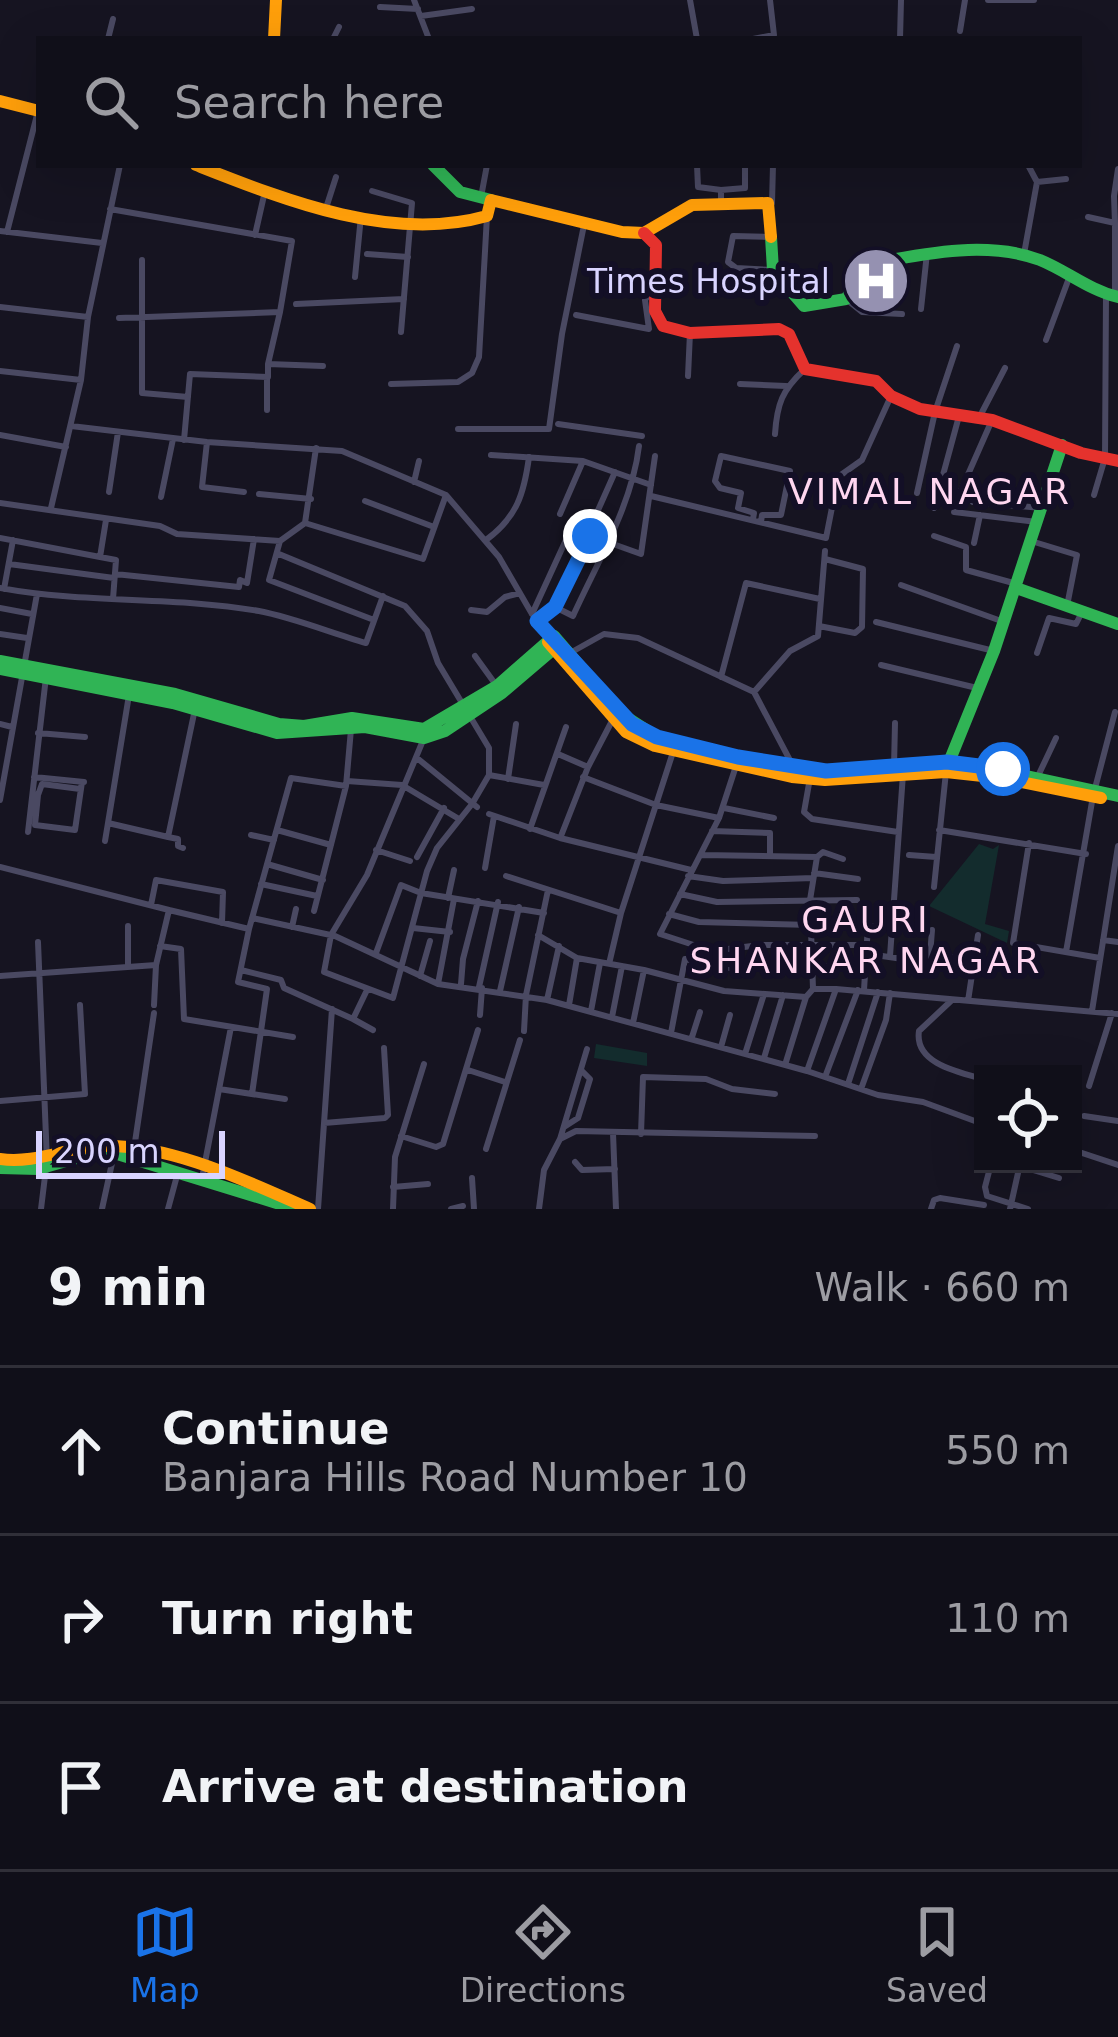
<!DOCTYPE html>
<html lang="en">
<head>
<meta charset="utf-8">
<style>
  body { margin:0; font-family:"DejaVu Sans",sans-serif; background:#191822; color:#f1f3f6 }
  .controls { position:absolute; right:36px; bottom:36px; display:grid; overflow:hidden; border-radius:0px; box-shadow:0 12px 48px #0002 }
  .controls button { width:108px; height:108px; display:grid; place-items:center; padding:0; border:0; border-bottom:3px solid #302f38; background:#100f19; color:#f1f3f6; font:60px sans-serif }
  .scale { position:absolute; left:36px; bottom:30px; width:189px; box-sizing:border-box; padding-left:12px; border:6px solid #d9d4ff; border-top:0; font-size:33px; line-height:42px; white-space:nowrap; color:#d9d4ff; -webkit-text-stroke:9px #130f26; paint-order:stroke }
  .stop { position:absolute; width:36px; height:36px; margin:-27px; border:9px solid #1a73e8; border-radius:50%; background:#fff }
  .stop.end { background:#1a73e8; border-color:#fff; box-shadow:0 3px 12px #0008 }
  .list { margin:0; padding:0; list-style:none }
  h2 { display:flex; justify-content:space-between; align-items:center; height:156px; margin:0; padding:0 48px; font-size:51px }
  h2 small { font-size:39px; font-weight:400; color:#9c9ca2 }
  .list li { display:grid; grid-template-columns:78px 1fr auto; gap:36px; align-items:center; box-sizing:border-box; height:168px; padding:0 48px; border-top:3px solid #302f38 }
  .list b { display:block; font-size:45px; white-space:nowrap }
  .list p { margin:0; font-size:39px; white-space:nowrap; color:#9c9ca2 }
  .list em { font-size:39px; font-style:normal; color:#9c9ca2 }
  .icon { flex:none; width:66px; height:66px; fill:none; stroke:currentColor; stroke-width:2; stroke-linecap:round; stroke-linejoin:round }
  .map { position:relative; flex:none; width:1118px; height:1209px; overflow:hidden }
  .search { position:absolute; background:#100f19; box-shadow:0 12px 48px #0002; left:36px; right:36px; top:36px; height:132px; display:flex; align-items:center; gap:30px; box-sizing:border-box; padding:0 42px; border-radius:0px; color:#9c9ca2; font-size:45px }
  .sheet { height:660px; background:#100f19 }
  nav { display:flex; justify-content:space-around; align-items:center; box-sizing:border-box; height:168px; border-top:3px solid #302f38; background:#100f19; font-size:33px; color:#9c9ca2 }
  nav a { display:grid; justify-items:center; gap:6px }
  nav .on { color:#1a73e8 }
  .map>svg:first-child { display:block }
  .green { fill:#132c2d }
  .lines { fill:none; stroke-linecap:round; stroke-linejoin:round }
  .street { stroke:#4a4962; stroke-width:6 }
  .fast { stroke:#30b455; stroke-width:12 }
  .slow { stroke:#ff9f0a; stroke-width:12 }
  .jam { stroke:#e5322d; stroke-width:12 }
  .route { stroke:#1a73e8; stroke-width:15 }
  .labels { text-anchor:middle; dominant-baseline:central; stroke-width:12; stroke-linejoin:round; paint-order:stroke }
  .poi-label { font-size:33px; fill:#d9d4ff; stroke:#130f26; text-anchor:end }
  .neighbourhood-label { font-size:36px; letter-spacing:3px; fill:#ffd6f0; stroke:#130f26 }
</style>
</head>
<body>
<div class="map">
<svg width="1118" height="1209" viewBox="0 0 1118 1209">
  <rect width="100%" height="100%" fill="#161421"/>
  <path class="green" d="M979,844L993,849L999,845L985,924L1009,931L1007,943L929,906Z
    M596,1044L647,1053V1066L594,1058Z"/>
  <g class="lines">
    <path class="street" d="M414,0L429,39
      M690,0L697,39
      M988,0H1034
      M380,7L418,9
      M421,16L472,9
      M960,31L965,0
      M108,39L113,19
      M333,39L339,27
      M753,39L774,35L770,0
      M900,39L901,0
      M697,165L698,187L721,190V202
      M1037,182L1066,179
      M721,190L745,188V165
      M372,191L412,203L401,332
      M481,197L487,165
      M772,203L773,165
      M326,208L336,177
      M110,209L292,241L280,312L119,318
      M1088,217L1115,223V296
      M1115,223L1114,196L1118,169
      M0,231L102,243
      M7,232L38,111
      M255,235L265,191
      M769,237L733,236L728,262L736,268L773,270
      M367,254L408,257
      M1024,254L1037,182L1028,165
      M142,260V393L188,397
      M355,277L361,216
      M846,299L862,312L902,314
      M296,304L404,299
      M0,307L88,317
      M921,309L927,253
      M576,315L649,329L645,300L655,286
      M1046,340L1069,278
      M268,364L280,312
      M0,371L81,380
      M688,376L690,333
      M391,384L458,382L472,373L479,357L487,216
      M740,384L786,386
      M267,410V378
      M979,418L1005,368
      M558,424L642,436
      M71,426L207,442L342,451L446,495L499,557L532,614L554,636
      M458,429H549L562,334L584,225
      M775,434C777,404 782,390 805,369
      M0,435L66,447
      M184,440L190,374L268,377V364L323,366
      M207,442L202,487L244,492
      M491,455L583,461L651,485
      M414,482L419,461
      M109,492L118,432
      M917,493L935,412L957,346
      M259,494L311,499
      M1094,495L1105,458L1106,295
      M651,496L826,538L838,477L862,460L891,396
      M161,497L173,439
      M365,501L434,527
      M973,502L1042,508
      M0,503L160,526L177,534L280,541L305,523L316,448
      M955,504L992,420
      M51,508L81,380L88,317L120,165
      M934,508L959,416
      M954,512L1037,522
      M560,514L583,461
      M753,519L754,513L738,508L741,493L720,488L715,481L721,456L790,471L781,515H762L761,522
      M106,520L100,557L116,560L113,599
      M305,523L423,559L446,495
      M934,536L966,547V570L1017,584
      M0,538L100,557
      M486,540C517,517 524,494 529,457
      M280,541L269,580L374,620
      M1031,541L1077,555L1067,606
      M974,543L980,515
      M279,554L405,606L427,631L438,663L489,748V775L472,804L437,848L427,871L393,998L324,972L331,935L367,875L424,738
      M9,564L114,578
      M115,574L239,587L240,580L247,583L254,539
      M901,585L1004,622
      M0,588C86,604 173,596 259,611C295,618 331,633 366,643L383,596
      M4,589L13,540
      M555,607L573,616C597,563 632,505 639,446
      M0,608L32,614
      M471,610L487,612L505,597L520,593
      M532,614L571,529L641,554L655,456
      M537,621L555,607L615,472
      M876,622L994,651
      M819,626L855,633L862,627L863,569L825,559
      M0,634L27,638
      M570,653L604,634L638,638L754,692L793,766
      M1037,653L1049,618L1076,624L1082,612
      M475,656L496,685
      M881,665L977,688
      M721,677L746,583L820,599
      M754,692L790,651L818,636L825,551
      M129,695L108,823L168,837L195,709
      M0,724L12,727
      M38,733L85,737
      M558,754L588,767
      M417,758L477,807
      M736,766L719,818L660,934L712,951L760,945H868
      M894,767L895,723
      M489,775L544,785
      M1038,776L1056,738
      M34,777L84,782
      M583,777L656,805L719,818
      M810,778L804,812L812,819L898,832
      M508,779L516,724
      M347,781L402,785L459,819
      M33,794L38,795L35,825L75,830L82,782
      M38,795L42,784L80,789
      M0,800L37,594
      M724,808L774,818
      M489,814L560,838L691,870
      M530,829L566,727
      M277,830L331,845
      M939,830L1086,854
      M712,831L770,833V856
      M28,832L46,677
      M251,835L274,840
      M561,836L588,767L613,719
      M168,837L178,839V846L183,848
      M105,841L108,823
      M1029,843L1013,943L1100,958
      M376,850L410,861
      M702,855L817,857L810,900L813,989
      M909,855L936,857
      M417,857L444,808
      M817,857L823,852L843,859
      M267,864L323,880
      M0,867L169,910
      M485,868L494,816
      M814,873L858,879
      M506,876L621,913
      M688,876L723,881L813,878
      M261,884L317,896
      M934,887L946,772
      M680,894L717,902L857,900
      M448,898L454,870
      M151,905L156,880L223,892L222,923
      M314,911L346,786L352,718
      M669,914L699,922L891,927
      M252,918L335,936L438,984L547,1000L807,1071L878,1095L923,1102L983,1124
      M292,927L296,909
      M413,928L450,932
      M932,930L930,956L974,959
      M538,935L577,958L644,970L724,991L806,997L813,989H836L1118,1014
      M1103,940L1118,942
      M38,942L47,1161
      M160,946L181,949L184,1019L293,1037
      M1066,952L1093,796L1115,712
      M376,953L401,885L421,893L544,913
      M868,954L924,962
      M890,956L903,774
      M609,964L621,913L674,749
      M128,967V926
      M241,970L281,980L284,988L353,1019L367,990
      M0,976L156,965
      M420,976L430,941
      M438,984L454,899
      M461,984L463,959L478,901
      M479,987L498,902
      M864,990L868,925
      M500,991L519,907
      M547,1000L559,946
      M952,1000L919,1031C914,1063 957,1072 983,1079
      M968,1001L978,935
      M154,1005L156,965L169,910L249,929
      M569,1005L577,958
      M591,1011L600,963
      M1092,1011L1118,846
      M480,1015L482,988
      M612,1017L622,966
      M353,1019L373,1030
      M633,1023L644,970
      M524,1031L526,995L548,890
      M671,1033L685,959L730,968L866,966
      M692,1037L700,1012
      M721,1047L730,1015
      M745,1054L764,994
      M764,1058L783,995
      M785,1065L806,997
      M468,1070L505,1082
      M807,1071L836,989
      M825,1077L858,990
      M848,1084L878,992
      M1089,1086L1112,1013
      M219,1089L285,1099
      M861,1089L886,1020L890,993
      M252,1094L267,989L238,982L249,929L291,778L346,786
      M0,1101L85,1094L80,1005
      M1084,1116L1118,1121
      M324,1123L385,1118L388,1115L384,1048
      M564,1127L578,1118L590,1079L581,1070
      M613,1133L616,1209
      M641,1134L643,1077L706,1079L732,1089L775,1094
      M401,1136L436,1147L443,1144L478,1030
      M560,1139L576,1131L815,1136
      M134,1149L154,1013
      M486,1149L520,1040
      M1073,1150L1118,1165
      M575,1162L582,1170L615,1169
      M991,1164L985,1187L987,1196L1028,1209
      M1020,1166L1059,1178
      M202,1178L231,1027
      M472,1178L474,1209
      M393,1187L428,1184
      M41,1209L46,1168
      M102,1209L114,1154
      M168,1209L178,1172
      M318,1209L332,1009
      M393,1209L395,1157L424,1064
      M451,1209L463,1206
      M539,1209L544,1170L560,1139L587,1049
      M931,1209L934,1200L940,1198L984,1205
      M1010,1209L1020,1164"/>
    <path class="fast" d="M433,165L460,192L491,200
      M771,237L773,270L804,306L846,299L868,264C922,254 987,240 1040,260C1067,271 1089,290 1118,297
      M1016,588L1118,624
      M0,661L175,694L279,724L304,726L352,718L424,729L497,686L554,636L620,713L657,737L738,757L826,771L947,762L970,764L1118,796
      M0,669L173,703L277,733L365,727L424,738L445,731L502,693L556,647
      M947,767L994,651L1062,445
      M0,1168L38,1169L94,1153H114L296,1209"/>
    <path class="slow" d="M274,39L276,0
      M0,101L39,111
      M196,165C285,200 391,243 487,216L491,200L622,232L644,233L692,205L768,203L771,237
      M548,642L626,732L655,746L792,777L825,780L946,772L1001,778L1101,798
      M0,1159C37,1164 67,1147 103,1146C172,1144 248,1182 310,1209"/>
    <path class="jam" d="M644,233L656,245L655,311L663,326L690,333L779,329L789,334L805,369L876,381L891,396L920,409L992,420L1081,453L1118,461"/>
  </g>
  <g class="lines">
    <path class="route" d="M590,536L555,607L537,621L632,724L657,737L738,757L826,771L947,762L1003,769"/>
  </g>
  <defs>
    <g id="hospital-disc" transform="scale(3.45)"><circle r="9.5" fill="#9591b1" stroke="#130f26"/><path d="M-5-5h3v3.5h4V-5h3V5h-3V1.5h-4V5h-3Z" fill="#fff"/></g>
  </defs>
  <g fill-rule="evenodd">
    <use href="#hospital-disc" x="876" y="281"/>
  </g>
  <g class="labels">
    <g class="poi-label">
      <text x="830" y="281">Times Hospital</text>
    </g>
    <g class="neighbourhood-label">
      <text x="930" y="491">VIMAL NAGAR</text>
      <text x="866" y="919">GAURI<tspan x="866" dy="41">SHANKAR NAGAR</tspan></text>
    </g>
  </g>
</svg>
<div class="controls">
<button><svg class="icon" aria-label="locate" viewBox="0 0 24 24"><circle cx="12" cy="12" r="6"/><path d="M12 2v4M12 18v4M2 12h4M18 12h4"/></svg></button>
</div>
<div class="scale">200 m</div>
<div class="stop" style="left:1003px;top:769px"></div>
<div class="stop end" style="left:590px;top:536px"></div>
<div class="search"><svg class="icon" aria-label="search" viewBox="0 0 24 24"><circle cx="10" cy="10" r="6"/><path d="M15 15l6 6"/></svg>Search here</div>
</div>
<section class="sheet">
<h2>9 min<small>Walk · 660 m</small></h2>
<ul class="list">
<li><svg class="icon" aria-label="ahead" viewBox="0 0 24 24"><path d="M12 20V5M6 11l6-6 6 6"/></svg><div><b>Continue</b><p>Banjara Hills Road Number 10</p></div><em>550 m</em></li>
<li><svg class="icon" aria-label="right" viewBox="0 0 24 24"><path d="M7 20v-9h11M14 6l5 5-5 5"/></svg><div><b>Turn right</b></div><em>110 m</em></li>
<li><svg class="icon" aria-label="arrive" viewBox="0 0 24 24"><path d="M6 21V4h12l-3 4 3 4H6"/></svg><div><b>Arrive at destination</b></div></li>
</ul>
</section>
<nav>
<a class="on"><svg class="icon" aria-label="map" viewBox="0 0 24 24"><path d="M3 6l6-2 6 2 6-2v14l-6 2-6-2-6 2zM9 4v14M15 6v14"/></svg>Map</a>
<a><svg class="icon" aria-label="directions" viewBox="0 0 24 24"><path d="M12 3l9 9-9 9-9-9zM9 14v-3h6M13 9l2 2-2 2"/></svg>Directions</a>
<a><svg class="icon" aria-label="saved" viewBox="0 0 24 24"><path d="M7 4h10v16l-5-4-5 4z"/></svg>Saved</a>
</nav>
</body>
</html>
